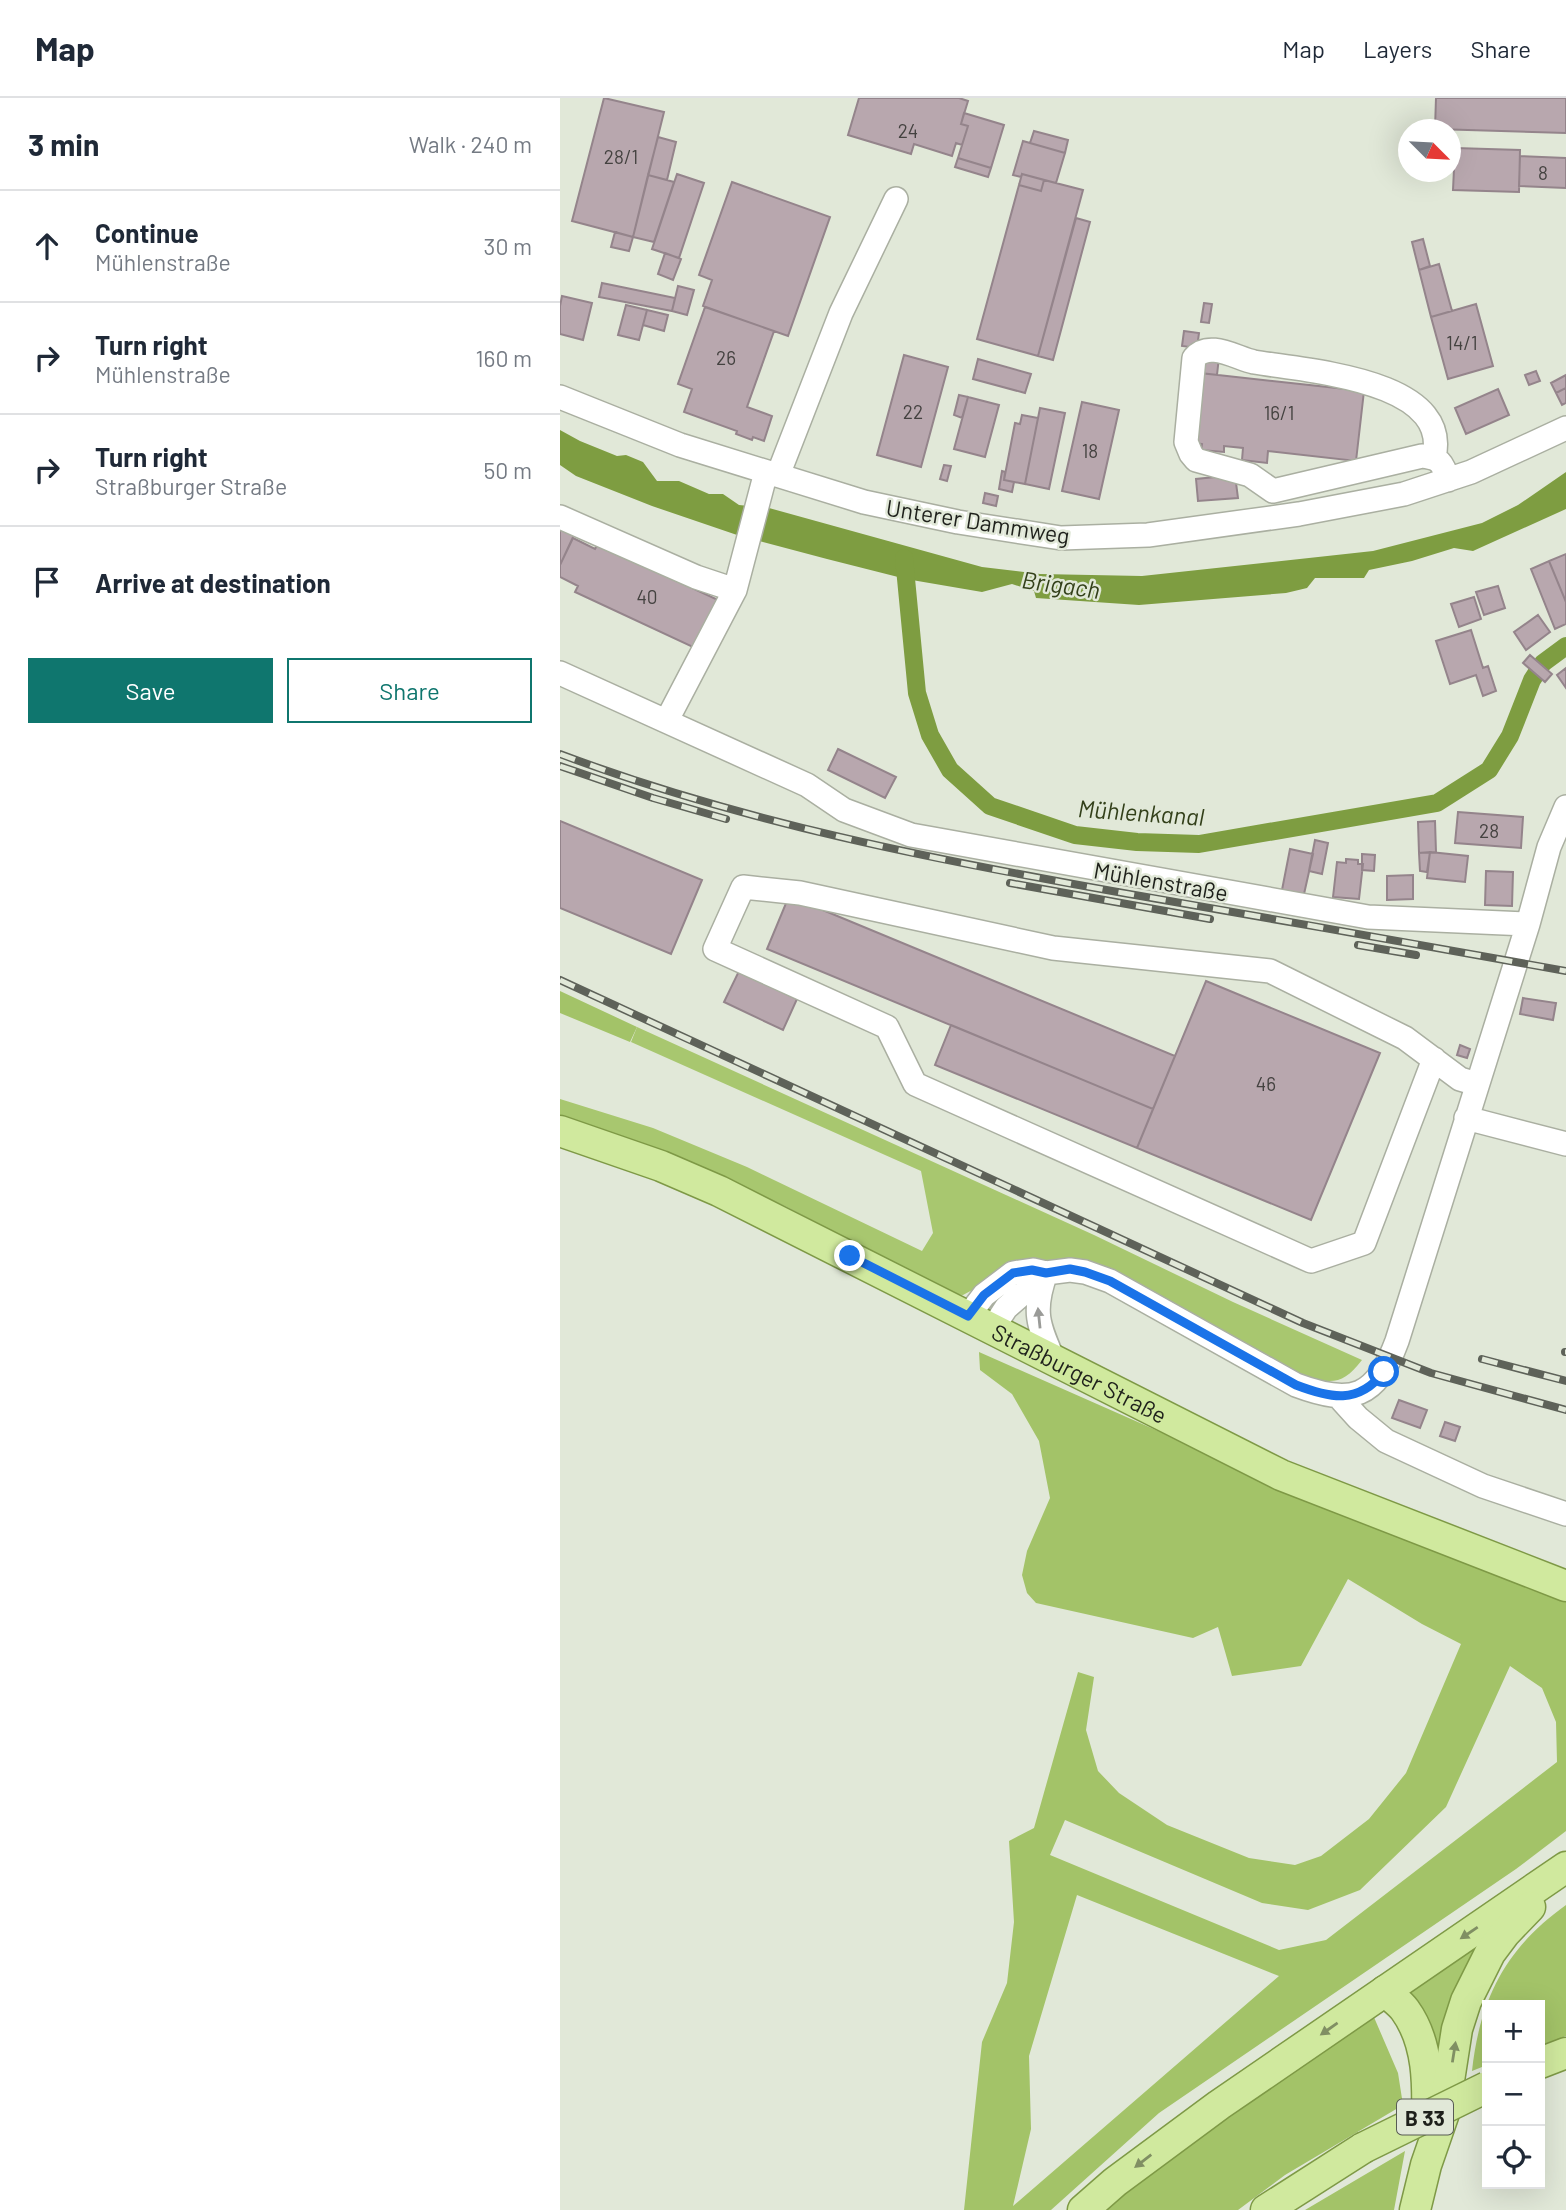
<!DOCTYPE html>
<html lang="en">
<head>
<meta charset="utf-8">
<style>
  body { margin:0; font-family:Barlow,sans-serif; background:#f6f6f7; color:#1f2937 }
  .controls { position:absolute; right:21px; bottom:21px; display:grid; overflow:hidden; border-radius:0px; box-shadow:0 7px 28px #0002 }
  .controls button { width:63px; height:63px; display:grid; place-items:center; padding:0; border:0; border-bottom:2px solid #e0e1e3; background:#fff; color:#1f2937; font:35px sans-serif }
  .compass { position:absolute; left:838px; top:21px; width:63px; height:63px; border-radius:50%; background:#fff; box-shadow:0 7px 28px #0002; rotate:114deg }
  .stop { position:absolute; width:21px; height:21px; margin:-16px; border:5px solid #1a73e8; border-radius:50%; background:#fff }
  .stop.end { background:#1a73e8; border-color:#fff; box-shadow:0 2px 7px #0008 }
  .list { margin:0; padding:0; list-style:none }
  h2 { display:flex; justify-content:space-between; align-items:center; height:91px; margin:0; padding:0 28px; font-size:30px }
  h2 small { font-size:23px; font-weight:400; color:#747a83 }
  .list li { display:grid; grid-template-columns:46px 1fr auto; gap:21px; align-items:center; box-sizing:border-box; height:112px; padding:0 28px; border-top:2px solid #e0e1e3 }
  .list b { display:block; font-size:26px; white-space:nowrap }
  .list p { margin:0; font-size:23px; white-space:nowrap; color:#747a83 }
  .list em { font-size:23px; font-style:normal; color:#747a83 }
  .actions { display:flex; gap:14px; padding:21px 28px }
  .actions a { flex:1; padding:16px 0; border:2px solid #0f766e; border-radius:0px; text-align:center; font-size:24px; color:#0f766e }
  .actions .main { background:#0f766e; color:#fff }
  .icon { flex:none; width:38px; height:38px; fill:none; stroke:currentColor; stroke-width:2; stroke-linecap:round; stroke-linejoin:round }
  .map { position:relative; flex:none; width:1006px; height:2112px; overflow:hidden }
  header { display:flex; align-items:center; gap:42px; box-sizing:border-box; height:98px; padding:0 35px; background:#fff; border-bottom:2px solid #e0e1e3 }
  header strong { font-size:33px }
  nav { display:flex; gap:38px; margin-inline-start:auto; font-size:24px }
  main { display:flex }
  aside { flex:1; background:#fff }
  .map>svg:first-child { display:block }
  .green { fill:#a8c76f }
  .forest { fill:#a3c368; fill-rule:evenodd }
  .water { fill:#7e9d41 }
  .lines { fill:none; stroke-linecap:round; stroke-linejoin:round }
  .canal { stroke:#7e9d41; stroke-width:18 }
  .building { fill:#b8a7ae; stroke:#94848b; stroke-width:2 }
  .minor-casing { stroke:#aaafa1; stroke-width:26 }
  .major-casing { stroke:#7e9946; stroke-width:33 }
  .minor { stroke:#fff; stroke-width:23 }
  .major { stroke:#d0e99e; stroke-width:30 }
  .rail-casing { stroke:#5e6259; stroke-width:8 }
  .rail { stroke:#e1e8d8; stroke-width:5; stroke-dasharray:16; stroke-linecap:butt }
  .major-bridge-casing { stroke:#7e9946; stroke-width:33; stroke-linecap:butt }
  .major-bridge { stroke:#d0e99e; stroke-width:30 }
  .oneway { fill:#9a9b98 }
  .oneway2 { fill:#808f63 }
  .route { stroke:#1a73e8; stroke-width:9 }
  .labels { text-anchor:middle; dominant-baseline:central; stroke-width:5; stroke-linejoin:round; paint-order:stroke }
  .number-label { font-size:19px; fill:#444240 }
  .shield { fill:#e1e8d8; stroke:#585c54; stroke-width:2 }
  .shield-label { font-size:21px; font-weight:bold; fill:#1e201b }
  .street-label { font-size:23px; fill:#1e201b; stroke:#e1e8d8 }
  .water-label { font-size:24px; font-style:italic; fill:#33401a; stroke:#e1e8d8 }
</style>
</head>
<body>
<header>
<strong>Map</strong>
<nav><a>Map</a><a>Layers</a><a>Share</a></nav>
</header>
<main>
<aside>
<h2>3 min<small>Walk · 240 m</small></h2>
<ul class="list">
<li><svg class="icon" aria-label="ahead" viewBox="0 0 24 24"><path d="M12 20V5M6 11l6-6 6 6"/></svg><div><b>Continue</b><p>Mühlenstraße</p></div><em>30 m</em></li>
<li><svg class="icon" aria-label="right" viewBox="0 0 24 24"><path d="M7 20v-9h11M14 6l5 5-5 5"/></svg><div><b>Turn right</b><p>Mühlenstraße</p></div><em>160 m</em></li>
<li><svg class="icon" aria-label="right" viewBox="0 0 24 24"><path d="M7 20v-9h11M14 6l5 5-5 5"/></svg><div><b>Turn right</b><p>Straßburger Straße</p></div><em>50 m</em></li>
<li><svg class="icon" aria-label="arrive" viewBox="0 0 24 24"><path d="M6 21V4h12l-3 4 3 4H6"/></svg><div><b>Arrive at destination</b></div></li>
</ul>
<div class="actions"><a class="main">Save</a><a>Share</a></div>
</aside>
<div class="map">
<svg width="1006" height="2112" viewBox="0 0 1006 2112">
  <rect width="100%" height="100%" fill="#e1e8d8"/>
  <path class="green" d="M77,929L534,1137L673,1204L802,1262C783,1287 772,1286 743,1278L509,1164C465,1162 440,1178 403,1197L392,1196L227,1109L139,1068L39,1033L0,1022V1001L93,1030L187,1069L362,1153L373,1135L361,1073L71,944Z
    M937,1831L884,1971L848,1894Z"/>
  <path class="forest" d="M0,893L77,929L70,944L0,915Z
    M419,1254L809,1426L1006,1498V1733L956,1771L599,2015L491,2112H404L422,1944L447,1885L454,1824L449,1743L474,1730L518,1574L534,1579L526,1632L538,1673L559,1695L607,1727L689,1760L735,1767L761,1758L809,1721L846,1675L901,1546L862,1526L788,1481L741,1568L672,1578L658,1529L633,1540L476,1505L467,1495L462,1477L467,1453L490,1400L479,1343L452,1296L420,1272ZM950,1568L982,1590L996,1624L997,1664L766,1842L719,1852L490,1757L505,1722L702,1805L748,1812L800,1792L886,1709ZM517,1797L719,1878L453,2108L471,2031L469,1958Z
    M1006,1807V1938L980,1948V1907H927V1967L912,1973C920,1900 946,1850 1006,1807Z
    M810,1910L838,1975L843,2007L725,2077L678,2112H537Z
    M845,2053L834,2112H745Z"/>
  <path class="water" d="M0,332L20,343L57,358L66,357L83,364L97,383H119L149,396H163L179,407L209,410L422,469L480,476L582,478L813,453L922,425L958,407L1006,374V411L913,453L894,450L852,463L809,472L804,480H755L747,490L726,495L579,507L476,500L474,493L452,486L422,494L346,481L267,461L180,438L92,408L16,378L0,367Z"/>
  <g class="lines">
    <path class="canal" d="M344,460L357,595L370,637L390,672L430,708L515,737L577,744L639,746L877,705L929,672L950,638L972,582L983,565L1006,548"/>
  </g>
  <path class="building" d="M44,0L104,14L73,139L12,123Z
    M299,0H399L408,3L401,26L408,28L402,47L396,45L392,58L354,46L351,56L288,37Z
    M876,0H1006V35L875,31Z
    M404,15L444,27L431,70L398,60L408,28L401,26Z
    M474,33L508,42L505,55L470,45Z
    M98,39L116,44L107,82L88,77Z
    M463,43L505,55L496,85L462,76L461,79L453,77Z
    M895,50L960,52L959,94L893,92Z
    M960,58L1006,60V90L959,88Z
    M398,60L431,70L428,79L395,69Z
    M117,76L144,85L119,160L92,151Z
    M462,76L484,82L481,93L459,87Z
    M88,77L114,84L94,144L73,139Z
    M484,82L523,92L478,258L417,241L459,87L481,93Z
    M172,84L270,119L228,238L143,208L152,182L139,177Z
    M516,120L530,124L493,262L478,258Z
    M55,134L73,139L69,153L51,149Z
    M863,141L870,168L859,172L852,144Z
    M105,155L121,161L113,182L98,176Z
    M879,166L892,213L871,219L859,172Z
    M42,185L115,200L112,213L39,199Z
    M118,188L134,192L127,217L112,213Z
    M2,198L32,205L23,242L0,236V208Z
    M644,205L652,206L649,225L641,224Z
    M916,206L933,268L888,281L871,219Z
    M66,207L87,212L79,242L58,237Z
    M145,209L214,233L187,309L212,318L204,343L193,339L192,342L176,336L177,333L124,314L132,291L118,286Z
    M87,212L108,217L104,233L83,227Z
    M624,233L639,235L637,250L622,248Z
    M344,257L388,269L361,369L317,357Z
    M642,257L659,259L657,277L640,275Z
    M418,261L471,276L465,295L413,281Z
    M976,273L980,283L969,287L965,277Z
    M640,275L804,293L796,363L708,353L707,365L682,362L683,350L664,348V354L641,352L642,346L636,345Z
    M1006,277V290L996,295L991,285Z
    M1006,290V305L1002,307L996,295Z
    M938,291L949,317L906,336L895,310Z
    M399,297L408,299L402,320L394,317Z
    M408,299L439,307L425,359L394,351Z
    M522,304L559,312L539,401L502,393Z
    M480,310L505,315L489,391L465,386Z
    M462,317L478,320L465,386L444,382L455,325L460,326Z
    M384,367L391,368L387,383L380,381Z
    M442,373L445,374L444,382L454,384L452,394L439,391Z
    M675,377L678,400L638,403L636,381Z
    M425,395L438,398L436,408L423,405Z
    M0,431L14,437L0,467Z
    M13,440L35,451L38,446L158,502L135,550L15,494L18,488L0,479V467Z
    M1006,456V504L989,463Z
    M989,463L1006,504V526L995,531L971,471Z
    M938,488L945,510L924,517L916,494Z
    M914,499L921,521L899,529L891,506Z
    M978,517L990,534L966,552L954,534Z
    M911,532L923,570L928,568L936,593L923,598L916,577L890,586L876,543Z
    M970,557L992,576L985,584L963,565Z
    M1006,570V590L997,577Z
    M278,651L336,679L325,700L268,672Z
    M898,714L963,719L961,750L895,745Z
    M0,723L142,782L111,856L0,810Z
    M875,723L876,754L859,755L858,724Z
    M755,742L768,745L762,776L749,773Z
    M730,751L753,756L744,796L722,792Z
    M870,754L867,774L860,773L859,755Z
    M870,754L908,758L905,784L867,780Z
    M802,756L815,757L814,773L802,772Z
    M786,761L798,762V766H803L799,801L773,799L777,764L786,765Z
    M926,773L953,774L952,808L925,807Z
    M853,777V801L827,802V778Z
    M229,798L615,958L593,1011L207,851Z
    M179,873L237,901L223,932L164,904Z
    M646,883L820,955L751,1122L577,1050Z
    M963,900L996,905L993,922L960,916Z
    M391,927L593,1011L577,1050L375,967Z
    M900,947L910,951L907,960L897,957Z
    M839,1302L867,1312L860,1330L832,1320Z
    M885,1324L900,1329L895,1343L880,1338Z"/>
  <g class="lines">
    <g class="minor-casing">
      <path id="minor" d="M0,299L120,347L304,404L398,424L501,440L588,437L739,416L844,396L911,374L1006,330
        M874,359C892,281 745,273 694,264C676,260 649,242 634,260L626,344L631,356L636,362L690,377L713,393L862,358C881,360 882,365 888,382
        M218,377L281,215L336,101
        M0,419L136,479L175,492
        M0,575L247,687L284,712L351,737L808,819L968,826
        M107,622L175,492L206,374
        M874,961L804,1145L751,1163L355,986L327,929L155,851L183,789L240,795L493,850L710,873L845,940L900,981L917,986
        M906,1020L1006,1046
        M486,1175C472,1213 478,1227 494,1263
        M408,1218L424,1197L453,1175L473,1172L486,1175L510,1172L525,1174L550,1183L736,1287C792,1308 816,1300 837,1243L968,826L989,749L1006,709
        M433,1230L446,1210L484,1177
        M779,1299L798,1320L826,1343L923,1388L1006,1416"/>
    </g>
    <g class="major-casing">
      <g id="major">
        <path id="s1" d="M0,1033L101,1068L159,1093L721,1377L1006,1488"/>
        <path d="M825,1893C831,1899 840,1905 845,1912C869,1945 868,1988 867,2026"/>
        <path d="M980,1965L1006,1955"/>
        <path d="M523,2112L555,2084L659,2007L1006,1769"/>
        <path d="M706,2112L803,2050"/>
        <path d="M855,2112L866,2067L884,2015L897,1931L906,1903L930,1855L945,1835L970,1809"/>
      </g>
    </g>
    <use href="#minor" class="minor"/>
    <use href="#major" class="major"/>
    <g class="rail-casing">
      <path id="rail" d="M0,656C184,725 376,762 569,796C715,821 860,847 1006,873
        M0,668L93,700L166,721
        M450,785L650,821
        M798,847L856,857
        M0,882L743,1225L871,1275L1006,1312
        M1005,1254H1006
        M922,1261L1006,1283"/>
    </g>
    <use href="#rail" class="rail"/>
    <g class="major-bridge-casing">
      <path id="major-bridge" d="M803,2050L927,1989"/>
    </g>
    <use href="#major-bridge" class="major-bridge"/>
  </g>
  <defs><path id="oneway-solid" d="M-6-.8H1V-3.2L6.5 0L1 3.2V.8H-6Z" transform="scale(1.75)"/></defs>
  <use class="oneway" href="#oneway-solid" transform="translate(479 1220) rotate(-96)"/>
  <g class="oneway2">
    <use href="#oneway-solid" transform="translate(909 1835) rotate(146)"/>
    <use href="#oneway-solid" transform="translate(769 1931) rotate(145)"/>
    <use href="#oneway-solid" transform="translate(894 1954) rotate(-81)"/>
    <use href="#oneway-solid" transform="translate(583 2063) rotate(142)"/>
  </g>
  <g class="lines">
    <path class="route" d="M290,1158L408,1218L424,1197L453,1175L472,1172L486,1175L510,1171L525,1174L550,1183L736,1287C770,1300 798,1307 824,1274"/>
  </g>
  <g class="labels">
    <g class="number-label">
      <text x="348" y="32">24</text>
      <text x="61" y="58">28/1</text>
      <text x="983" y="74">8</text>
      <text x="902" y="244">14/1</text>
      <text x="166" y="259">26</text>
      <text x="353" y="313">22</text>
      <text x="719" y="314">16/1</text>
      <text x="530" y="352">18</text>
      <text x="87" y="498">40</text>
      <text x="929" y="732">28</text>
      <text x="706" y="985">46</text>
    </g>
    <rect class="shield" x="837" y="2001.5" width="56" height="35" rx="5"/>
    <g class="shield-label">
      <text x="865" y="2019">B 33</text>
    </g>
    <g class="street-label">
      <text transform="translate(418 423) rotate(9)">Unterer Dammweg</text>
      <text transform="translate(601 783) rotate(10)">Mühlenstraße</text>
      <text stroke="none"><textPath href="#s1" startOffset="574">Straßburger Straße</textPath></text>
    </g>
    <g class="water-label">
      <text transform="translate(501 486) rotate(8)">Brigach</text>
      <text transform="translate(581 714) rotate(4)">Mühlenkanal</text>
    </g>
  </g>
</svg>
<div class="controls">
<button>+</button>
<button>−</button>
<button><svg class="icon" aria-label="locate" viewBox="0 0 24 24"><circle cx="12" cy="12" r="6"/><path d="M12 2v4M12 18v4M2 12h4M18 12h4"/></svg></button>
</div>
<svg class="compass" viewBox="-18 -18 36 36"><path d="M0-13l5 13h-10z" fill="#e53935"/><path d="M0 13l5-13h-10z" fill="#747a83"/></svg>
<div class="stop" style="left:824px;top:1274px"></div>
<div class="stop end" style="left:290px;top:1158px"></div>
</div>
</main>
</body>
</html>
